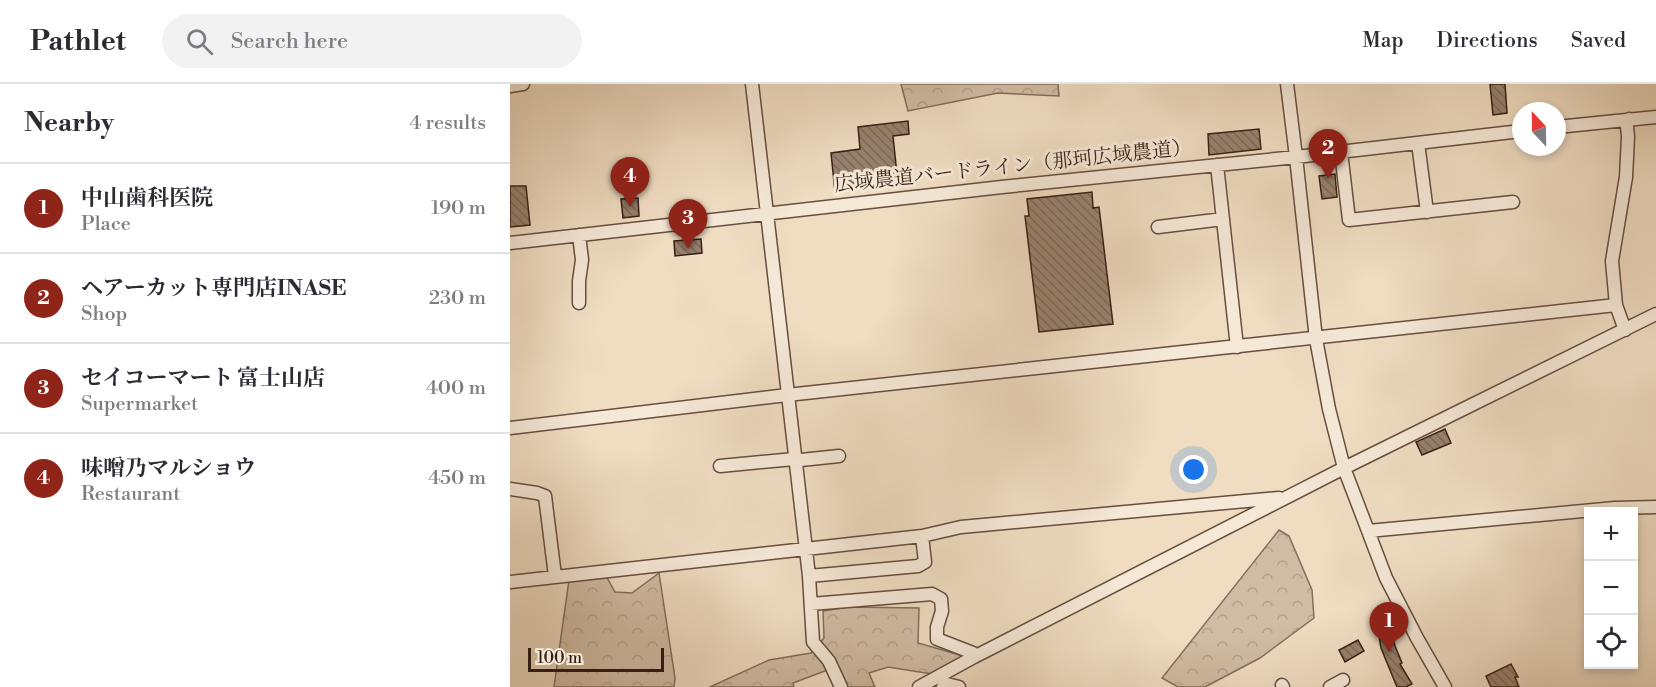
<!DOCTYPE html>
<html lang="en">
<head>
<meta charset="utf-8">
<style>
  body { margin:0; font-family:"Libre Bodoni","Noto Serif JP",serif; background:#f2f2f3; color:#2b2b33 }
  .controls { position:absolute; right:18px; bottom:18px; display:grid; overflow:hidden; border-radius:0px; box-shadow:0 3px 9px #0003 }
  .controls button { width:54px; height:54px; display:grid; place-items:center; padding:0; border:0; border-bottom:2px solid #e1e1e2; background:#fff; color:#2b2b33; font:30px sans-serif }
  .compass { position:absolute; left:1002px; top:18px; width:54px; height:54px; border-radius:50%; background:#fff; box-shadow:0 3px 9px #0003; rotate:338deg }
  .scale { position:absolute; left:18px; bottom:15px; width:136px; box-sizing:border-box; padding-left:6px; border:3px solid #381f14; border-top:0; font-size:16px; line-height:21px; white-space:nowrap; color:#381f14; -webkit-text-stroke:4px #f5e8d7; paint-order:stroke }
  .you { position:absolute; left:684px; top:386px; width:21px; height:21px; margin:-15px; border:4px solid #fff; border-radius:50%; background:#1a73e8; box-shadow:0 0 0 9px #1a73e833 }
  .badge { display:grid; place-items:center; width:39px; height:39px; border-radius:50%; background:#8f2418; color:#fff; font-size:20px; font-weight:700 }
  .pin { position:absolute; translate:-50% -50px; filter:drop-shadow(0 2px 3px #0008) }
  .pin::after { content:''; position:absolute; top:32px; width:21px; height:18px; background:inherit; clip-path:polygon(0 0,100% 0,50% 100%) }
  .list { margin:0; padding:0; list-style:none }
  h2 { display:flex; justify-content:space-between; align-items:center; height:78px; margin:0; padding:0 24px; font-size:26px }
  h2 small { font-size:20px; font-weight:400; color:#7c7c81 }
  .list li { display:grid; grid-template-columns:39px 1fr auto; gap:18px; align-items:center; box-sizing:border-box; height:90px; padding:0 24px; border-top:2px solid #e1e1e2 }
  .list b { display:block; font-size:22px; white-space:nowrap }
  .list p { margin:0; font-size:20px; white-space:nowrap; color:#7c7c81 }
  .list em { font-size:20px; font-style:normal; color:#7c7c81 }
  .icon { flex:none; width:33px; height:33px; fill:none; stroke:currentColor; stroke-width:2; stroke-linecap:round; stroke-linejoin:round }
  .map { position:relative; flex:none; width:1146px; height:603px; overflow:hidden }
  header { display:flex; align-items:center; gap:36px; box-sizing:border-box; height:84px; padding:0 30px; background:#fff; border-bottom:2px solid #e1e1e2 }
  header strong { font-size:28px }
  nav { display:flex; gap:33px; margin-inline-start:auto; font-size:21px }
  .search { width:420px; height:54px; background:#f2f2f3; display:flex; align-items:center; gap:15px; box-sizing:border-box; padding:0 21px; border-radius:33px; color:#7c7c81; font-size:22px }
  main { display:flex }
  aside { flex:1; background:#fff }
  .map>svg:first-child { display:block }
  .forest { fill:url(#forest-crowns); stroke:#846e5c; stroke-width:1.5 }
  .building { fill:url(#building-back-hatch); stroke:#381f14; stroke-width:1.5 }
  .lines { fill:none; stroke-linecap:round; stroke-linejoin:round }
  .minor-casing { stroke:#664e3f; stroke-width:15 }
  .minor { stroke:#f5e8d7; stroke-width:12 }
  .labels { text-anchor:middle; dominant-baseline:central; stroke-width:6; stroke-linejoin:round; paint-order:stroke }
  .street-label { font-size:20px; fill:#381f14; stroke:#f5e8d7 }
</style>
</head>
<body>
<header>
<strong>Pathlet</strong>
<div class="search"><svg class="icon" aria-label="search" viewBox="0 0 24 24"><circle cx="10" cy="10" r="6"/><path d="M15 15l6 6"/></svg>Search here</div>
<nav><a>Map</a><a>Directions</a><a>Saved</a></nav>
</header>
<main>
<aside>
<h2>Nearby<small>4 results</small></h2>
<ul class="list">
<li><span class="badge">1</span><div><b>中山歯科医院</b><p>Place</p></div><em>190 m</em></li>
<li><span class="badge">2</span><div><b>ヘアーカット専門店INASE</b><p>Shop</p></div><em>230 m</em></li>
<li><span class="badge">3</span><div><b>セイコーマート 富士山店</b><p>Supermarket</p></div><em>400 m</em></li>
<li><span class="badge">4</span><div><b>味噌乃マルショウ</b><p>Restaurant</p></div><em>450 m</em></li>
</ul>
</aside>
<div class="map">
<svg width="1146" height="603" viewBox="0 0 1146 603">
  <defs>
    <pattern id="forest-crowns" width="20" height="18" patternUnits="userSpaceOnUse" patternTransform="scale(1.5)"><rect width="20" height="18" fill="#d0bca4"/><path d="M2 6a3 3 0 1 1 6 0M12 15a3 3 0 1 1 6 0" fill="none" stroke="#b3a18c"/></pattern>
    <pattern id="building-back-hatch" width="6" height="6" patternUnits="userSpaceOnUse" patternTransform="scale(1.5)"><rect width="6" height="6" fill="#97816e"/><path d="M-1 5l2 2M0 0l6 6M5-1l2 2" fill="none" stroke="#7c6959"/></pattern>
  </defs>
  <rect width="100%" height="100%" fill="#efdcc1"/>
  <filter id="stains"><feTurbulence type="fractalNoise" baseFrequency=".00333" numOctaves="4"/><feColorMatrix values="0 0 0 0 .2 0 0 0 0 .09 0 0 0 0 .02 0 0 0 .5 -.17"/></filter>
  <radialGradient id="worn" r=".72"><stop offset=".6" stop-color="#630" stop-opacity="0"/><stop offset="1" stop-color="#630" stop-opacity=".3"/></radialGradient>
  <path class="forest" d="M391,0H548L549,12L488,9L398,27Z
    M769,446L779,452L802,506L804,534L750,574L695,603H668L652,594Z
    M149,489L165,594L164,603H44L59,496L95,490L105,508L122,509Z
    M339,523L409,524L408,559L453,572L422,590L378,583L359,589L365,603H338L328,582L283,599L284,603H200L259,576L301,569L314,554L313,527Z"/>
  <path class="building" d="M980,0H995L997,29L983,31Z
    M398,37L399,50L383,52L388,100L325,108L321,69L350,65L348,43Z
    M749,45L751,65L699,71L698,50Z
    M825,90L827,113L812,115L809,92Z
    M0,102H16L20,141L0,143Z
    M582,108L583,124L589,123L603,240L529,248L515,132H519L517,115Z
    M128,114L129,132L113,134L111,115Z
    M191,155L192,169L165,172L164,157Z
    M935,345L941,359L912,371L906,358Z
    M881,545L885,562L892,579L890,580L902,600L896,603H887L871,564L868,546Z
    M848,556L854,567L835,578L829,566Z
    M1001,580L1008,593H1005L1009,603H981L976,592Z"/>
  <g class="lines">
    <g class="minor-casing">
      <path id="minor" d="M242,0L299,492L303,558L319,577L331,603
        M777,0L786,73L806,255L819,325L834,384L876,494L907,554L935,603
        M0,2L13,0
        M1047,43L1146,33
        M908,59L917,128
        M831,68L839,136L1003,118
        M707,81L727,263
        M648,143L713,135
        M0,159L492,103L786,73L1011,47
        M69,219V197L72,176L69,151
        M1115,246L1106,221L1102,177L1116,93L1118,53L1117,42L1119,35
        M0,344L277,311L1106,221
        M210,382L284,375L291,376L329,372
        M0,405L27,409L35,412L45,492
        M858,447L1105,424L1146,423
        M299,492L408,482L415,478L412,452
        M0,498L412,452L451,443L769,414
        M301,520L422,510L431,515L432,527L427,543V555L463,569L464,573
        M772,601L773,603
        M409,603L464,573L834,384L1146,230
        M433,603L437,600L449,603
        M820,603L833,596"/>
    </g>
    <use href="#minor" class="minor"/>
  </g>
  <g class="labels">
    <g class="street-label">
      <text transform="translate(503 83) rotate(-6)">広域農道バードライン（那珂広域農道）</text>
    </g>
  </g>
  <rect width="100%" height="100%" filter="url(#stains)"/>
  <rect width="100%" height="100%" fill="url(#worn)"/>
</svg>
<div class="controls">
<button>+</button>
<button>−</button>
<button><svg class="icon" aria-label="locate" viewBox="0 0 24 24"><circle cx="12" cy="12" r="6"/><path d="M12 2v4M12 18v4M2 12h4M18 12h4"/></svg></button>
</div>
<svg class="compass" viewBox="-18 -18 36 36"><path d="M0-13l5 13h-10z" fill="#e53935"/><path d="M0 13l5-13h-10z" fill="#7c7c81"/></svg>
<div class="scale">100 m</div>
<div class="you"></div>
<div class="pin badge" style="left:879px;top:568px">1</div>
<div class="pin badge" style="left:818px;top:95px">2</div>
<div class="pin badge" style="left:178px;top:165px">3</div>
<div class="pin badge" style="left:120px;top:123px">4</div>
</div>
</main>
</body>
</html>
